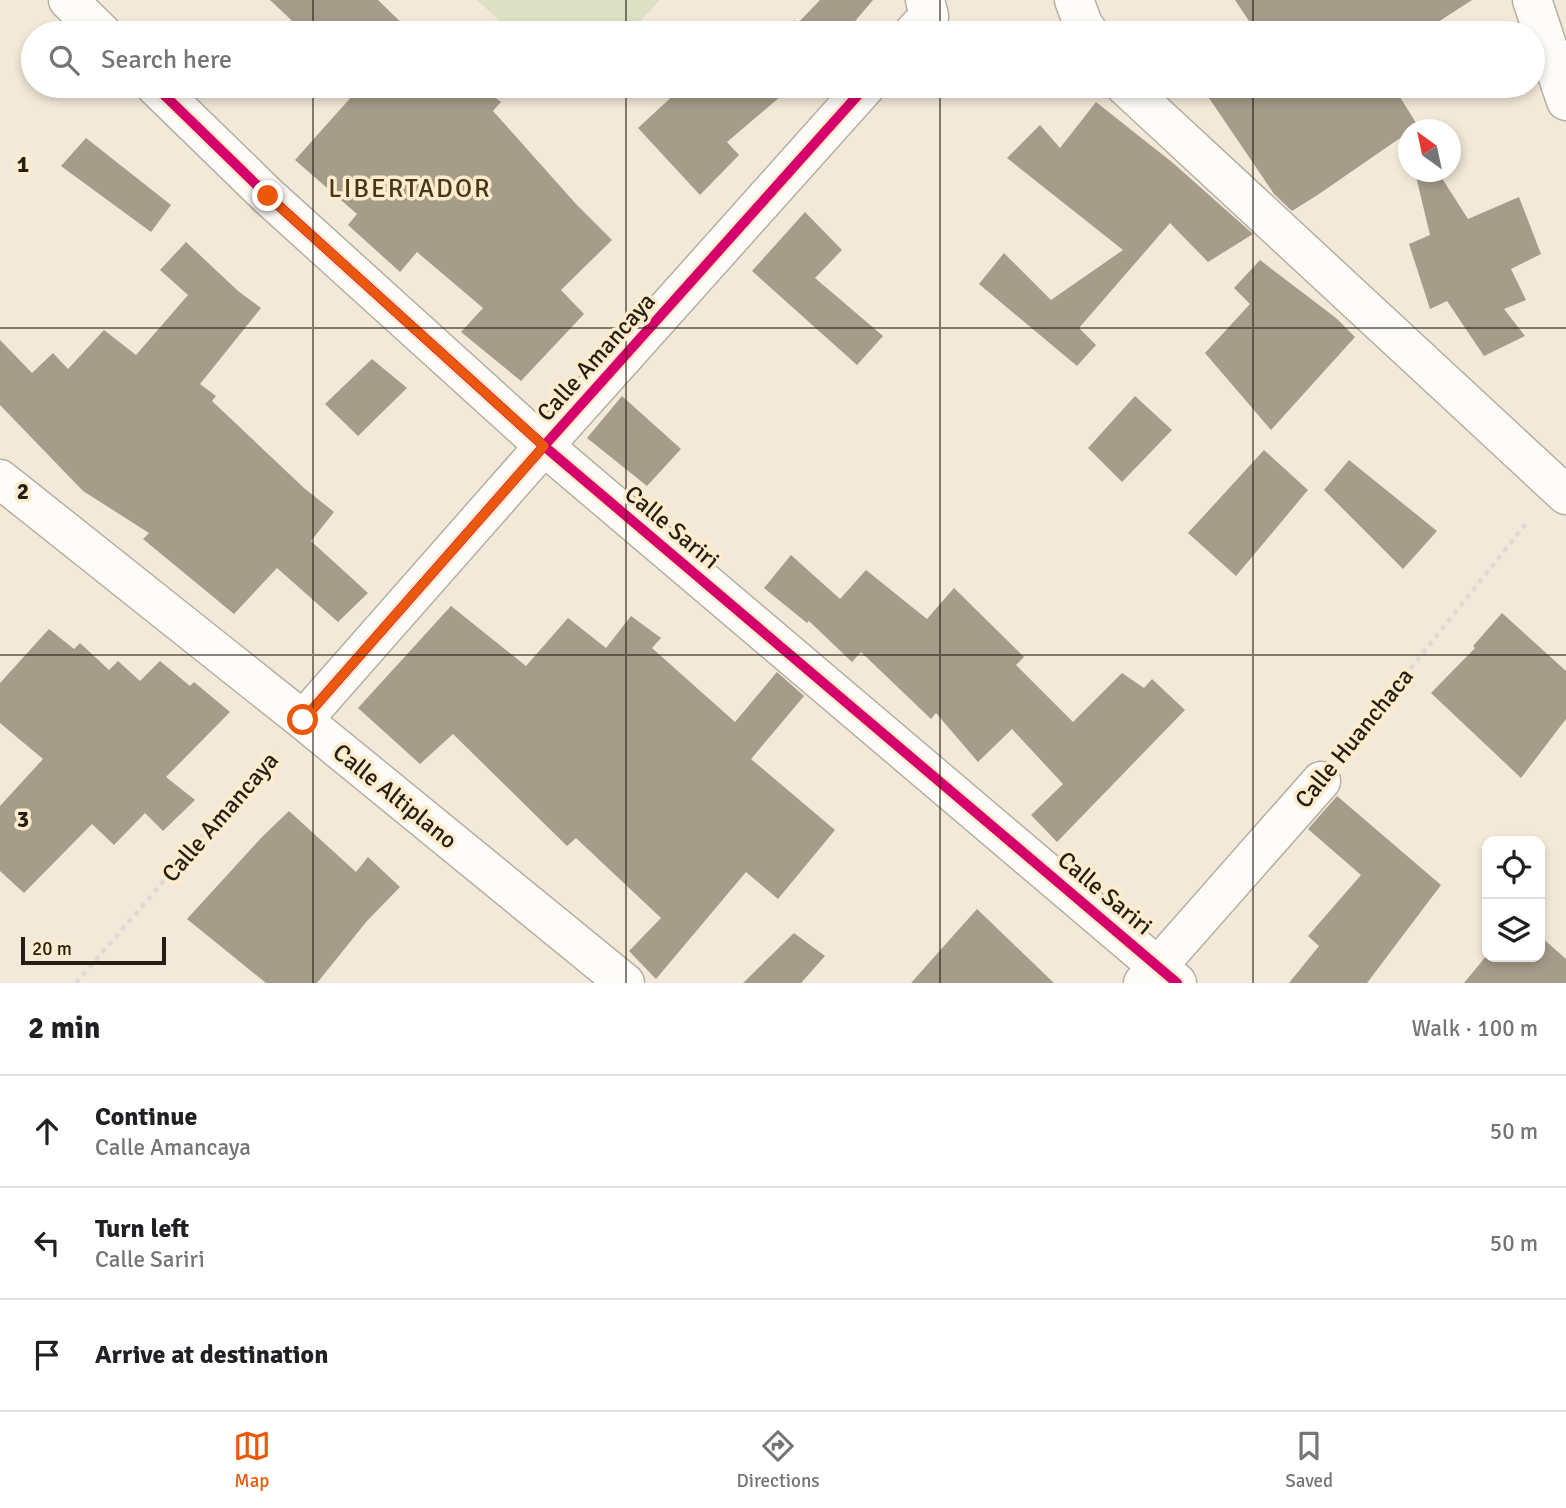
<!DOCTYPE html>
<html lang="en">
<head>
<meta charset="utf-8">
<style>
  body { margin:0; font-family:Signika,sans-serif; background:#f6f6f6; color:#202124 }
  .controls { position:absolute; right:21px; bottom:21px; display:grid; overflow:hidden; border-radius:14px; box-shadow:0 4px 10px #0003 }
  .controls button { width:63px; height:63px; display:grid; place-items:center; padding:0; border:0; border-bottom:2px solid #e0e0e0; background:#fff; color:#202124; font:35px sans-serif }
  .compass { position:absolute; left:1398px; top:119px; width:63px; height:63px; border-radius:50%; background:#fff; box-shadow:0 4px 10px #0003; rotate:327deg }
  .scale { position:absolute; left:21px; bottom:18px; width:145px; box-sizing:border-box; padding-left:7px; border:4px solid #251e13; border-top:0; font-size:19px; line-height:24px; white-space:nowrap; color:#251e13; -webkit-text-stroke:5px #ffeccc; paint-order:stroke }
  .stop { position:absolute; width:21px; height:21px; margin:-16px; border:5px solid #ea580c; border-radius:50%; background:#fff }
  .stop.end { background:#ea580c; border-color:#fff; box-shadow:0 2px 7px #0008 }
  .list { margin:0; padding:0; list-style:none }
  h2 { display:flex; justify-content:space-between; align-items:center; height:91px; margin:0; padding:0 28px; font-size:30px }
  h2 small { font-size:23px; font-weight:400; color:#757577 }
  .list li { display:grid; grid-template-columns:46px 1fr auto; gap:21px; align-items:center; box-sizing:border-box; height:112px; padding:0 28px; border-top:2px solid #e0e0e0 }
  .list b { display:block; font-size:26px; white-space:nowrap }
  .list p { margin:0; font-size:23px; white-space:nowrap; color:#757577 }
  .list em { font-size:23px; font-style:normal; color:#757577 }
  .icon { flex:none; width:38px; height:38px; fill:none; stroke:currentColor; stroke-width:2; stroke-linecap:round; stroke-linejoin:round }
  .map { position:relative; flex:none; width:1566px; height:983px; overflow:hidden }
  .search { position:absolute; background:#fff; box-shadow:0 4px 10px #0003; left:21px; right:21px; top:21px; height:77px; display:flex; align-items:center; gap:18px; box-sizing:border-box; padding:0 24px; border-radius:38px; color:#757577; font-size:26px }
  .sheet { height:427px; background:#fff }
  nav { display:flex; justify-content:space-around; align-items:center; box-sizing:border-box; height:98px; border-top:2px solid #e0e0e0; background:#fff; font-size:19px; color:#757577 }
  nav a { display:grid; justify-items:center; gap:4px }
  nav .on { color:#ea580c }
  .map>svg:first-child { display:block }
  .green { fill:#dce0c4 }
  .building { fill:#a69c8a }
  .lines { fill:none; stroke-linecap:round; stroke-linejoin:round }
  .street-casing { stroke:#b6afa2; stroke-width:41 }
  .path { stroke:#dedbd5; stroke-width:4.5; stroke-dasharray:5 5; stroke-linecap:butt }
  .street { stroke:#fdfcf9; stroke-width:38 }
  .cycleway-casing { stroke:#ffeccc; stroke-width:15 }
  .cycleway { stroke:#d6006c; stroke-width:10 }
  .route { stroke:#ea580c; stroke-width:9 }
  .grid { fill:none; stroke:#251e13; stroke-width:2; stroke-opacity:0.55 }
  .labels { text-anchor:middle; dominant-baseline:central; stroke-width:7; stroke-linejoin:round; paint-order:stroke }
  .street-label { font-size:24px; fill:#251e13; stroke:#ffeccc }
  .neighbourhood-label { font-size:26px; letter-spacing:2px; fill:#46361b; stroke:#ffeccc }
  .grid-label { font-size:23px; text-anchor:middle; font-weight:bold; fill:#251e13; stroke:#ffeccc; stroke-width:7; stroke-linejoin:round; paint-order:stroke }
</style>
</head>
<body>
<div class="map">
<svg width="1566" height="983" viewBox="0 0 1566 983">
  <rect width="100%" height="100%" fill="#f3e9d8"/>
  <path class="green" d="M477,0H660L629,33H513Z"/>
  <path class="building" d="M270,0H378L412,33H305Z
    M820,0H873L845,33H782L794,20L798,23Z
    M1235,0H1472L1421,33H1257Z
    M361,86H481L501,102L493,111L576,204L612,240L561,290L584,314L521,381L461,332L483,308L417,252L400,272L348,225L357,214L295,160Z
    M698,86H793L727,142L739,155L700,195L638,128L678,91L684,97Z
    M1228,86H1393L1418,126L1412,130H1409V144L1406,134L1319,194L1292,211L1274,194L1209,98Z
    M1096,102L1173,163L1253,234L1208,262L1170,223L1079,328L1096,345L1077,366L979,284L1004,253L1051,300L1123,250L1007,158L1040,125L1060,148Z
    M86,138L171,205L151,232L61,166Z
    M1415,172H1438L1468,219L1519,197L1541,254L1511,269L1526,300L1504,309L1525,336L1484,356L1447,301L1430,309L1409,244L1430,235Z
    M805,212L842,250L815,278L883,336L857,365L752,271Z
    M186,242L238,291L261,308L200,384L216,396L212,401L304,488L334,512L311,541L368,593L338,622L277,568L234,614L143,539L149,533L83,491L0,405V340L32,373L53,353L68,369L104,330L136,355L188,295L160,270Z
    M1260,260L1336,318L1355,337L1271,430L1205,353L1250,304L1234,288Z
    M372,359L407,388L358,436L325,404Z
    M622,396L681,449L647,486L587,438Z
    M1135,396L1172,430L1122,482L1088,448Z
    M1264,450L1308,490L1236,576L1188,533Z
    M1349,460L1437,531L1403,569L1324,490Z
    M791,555L840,599L866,570L927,619L954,588L1024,657L1016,665L1073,722L1122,673L1144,688L1152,679L1185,710L1057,842L1031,815L1063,784L1012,729L978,762L936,713L931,719L861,652L852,662L809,621L807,623L764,588Z
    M451,606L526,666L568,618L606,648L631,616L661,638L652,648L735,722L777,672L804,696L751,759L835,830L778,899L746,872L656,979L629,951L661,918L576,838L567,846L453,734L420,764L358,708Z
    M1502,613L1566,671V719L1521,778L1431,693L1475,648L1473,646Z
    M49,629L74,649L80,643L109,670L118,661L140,681L160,661L190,686L194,682L230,712L166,777L195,800L163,831L145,813L114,845L92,824L24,893L0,871V806L43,759L0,723V683Z
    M1337,796L1441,885L1367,983H1289L1319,946L1308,936L1361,875L1308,829Z
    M289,811L356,872L368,857L400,887L367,921L317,983H266L187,919L262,837Z
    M977,909L1054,983H911Z
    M794,933L825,956L801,983H743Z
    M1540,936L1566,959V983H1464L1487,955V957H1540Z"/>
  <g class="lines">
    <g class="street-casing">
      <path id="street" d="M68,0L102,33
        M1074,0L1083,24L1089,33
        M1532,0L1566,101
        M913,33L929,16L925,0
        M155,86L268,196L544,446L1177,983
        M1125,86L1566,495
        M0,479L303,720L625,983
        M303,720L544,446L866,86
        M1143,983L1321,781"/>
    </g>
    <path class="path" d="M1348,747L1528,521
      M76,983L274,753"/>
    <use href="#street" class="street"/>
    <g class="cycleway-casing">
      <path id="cycleway" d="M155,86L268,196L544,446L1177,983
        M303,720L544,446L866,86"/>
    </g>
    <use href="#cycleway" class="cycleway"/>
  </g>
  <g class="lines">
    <path class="route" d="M268,196L544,446L303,720"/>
  </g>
  <path class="grid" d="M313,0V33M626,0V33M940,0V33M1253,0V33M313,86V983M626,86V983M940,86V983M1253,86V983M0,328H1566M0,655H1566"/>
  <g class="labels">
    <g class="street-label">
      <text transform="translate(596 357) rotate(-48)">Calle Amancaya</text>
      <text transform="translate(672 527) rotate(40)">Calle Sariri</text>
      <text transform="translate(1354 738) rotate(-51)">Calle Huanchaca</text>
      <text transform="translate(395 796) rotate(39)">Calle Altiplano</text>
      <text transform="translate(220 817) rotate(-49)">Calle Amancaya</text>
      <text transform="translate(1105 893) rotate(40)">Calle Sariri</text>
    </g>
    <g class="neighbourhood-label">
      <text x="410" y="189">LIBERTADOR</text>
    </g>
  </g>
  <g class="grid-label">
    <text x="23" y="172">1</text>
    <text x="23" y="499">2</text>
    <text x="23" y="827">3</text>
  </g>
</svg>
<div class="controls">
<button><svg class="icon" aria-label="locate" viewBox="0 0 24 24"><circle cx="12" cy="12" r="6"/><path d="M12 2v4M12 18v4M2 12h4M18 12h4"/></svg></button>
<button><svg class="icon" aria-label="layers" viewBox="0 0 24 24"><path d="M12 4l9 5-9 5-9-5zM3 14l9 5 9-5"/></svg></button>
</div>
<svg class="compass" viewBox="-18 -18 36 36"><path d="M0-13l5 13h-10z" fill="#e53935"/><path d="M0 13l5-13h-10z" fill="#757577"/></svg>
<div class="scale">20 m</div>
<div class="stop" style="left:303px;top:720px"></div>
<div class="stop end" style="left:268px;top:196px"></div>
<div class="search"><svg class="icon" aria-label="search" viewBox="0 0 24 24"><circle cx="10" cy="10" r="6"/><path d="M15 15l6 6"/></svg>Search here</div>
</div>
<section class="sheet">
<h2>2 min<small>Walk · 100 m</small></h2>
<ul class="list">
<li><svg class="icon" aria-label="ahead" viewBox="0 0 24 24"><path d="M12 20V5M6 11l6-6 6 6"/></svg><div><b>Continue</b><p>Calle Amancaya</p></div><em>50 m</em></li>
<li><svg class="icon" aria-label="left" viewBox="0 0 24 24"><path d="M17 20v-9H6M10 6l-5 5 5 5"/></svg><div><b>Turn left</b><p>Calle Sariri</p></div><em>50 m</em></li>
<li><svg class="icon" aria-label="arrive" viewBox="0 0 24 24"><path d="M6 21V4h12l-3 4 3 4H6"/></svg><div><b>Arrive at destination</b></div></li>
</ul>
</section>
<nav>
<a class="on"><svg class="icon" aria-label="map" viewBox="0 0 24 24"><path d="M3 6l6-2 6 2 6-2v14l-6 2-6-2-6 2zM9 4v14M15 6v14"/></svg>Map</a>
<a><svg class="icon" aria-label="directions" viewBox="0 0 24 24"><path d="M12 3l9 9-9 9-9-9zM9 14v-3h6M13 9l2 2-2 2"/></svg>Directions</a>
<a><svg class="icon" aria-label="saved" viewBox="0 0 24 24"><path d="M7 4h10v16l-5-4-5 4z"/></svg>Saved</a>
</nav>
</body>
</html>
